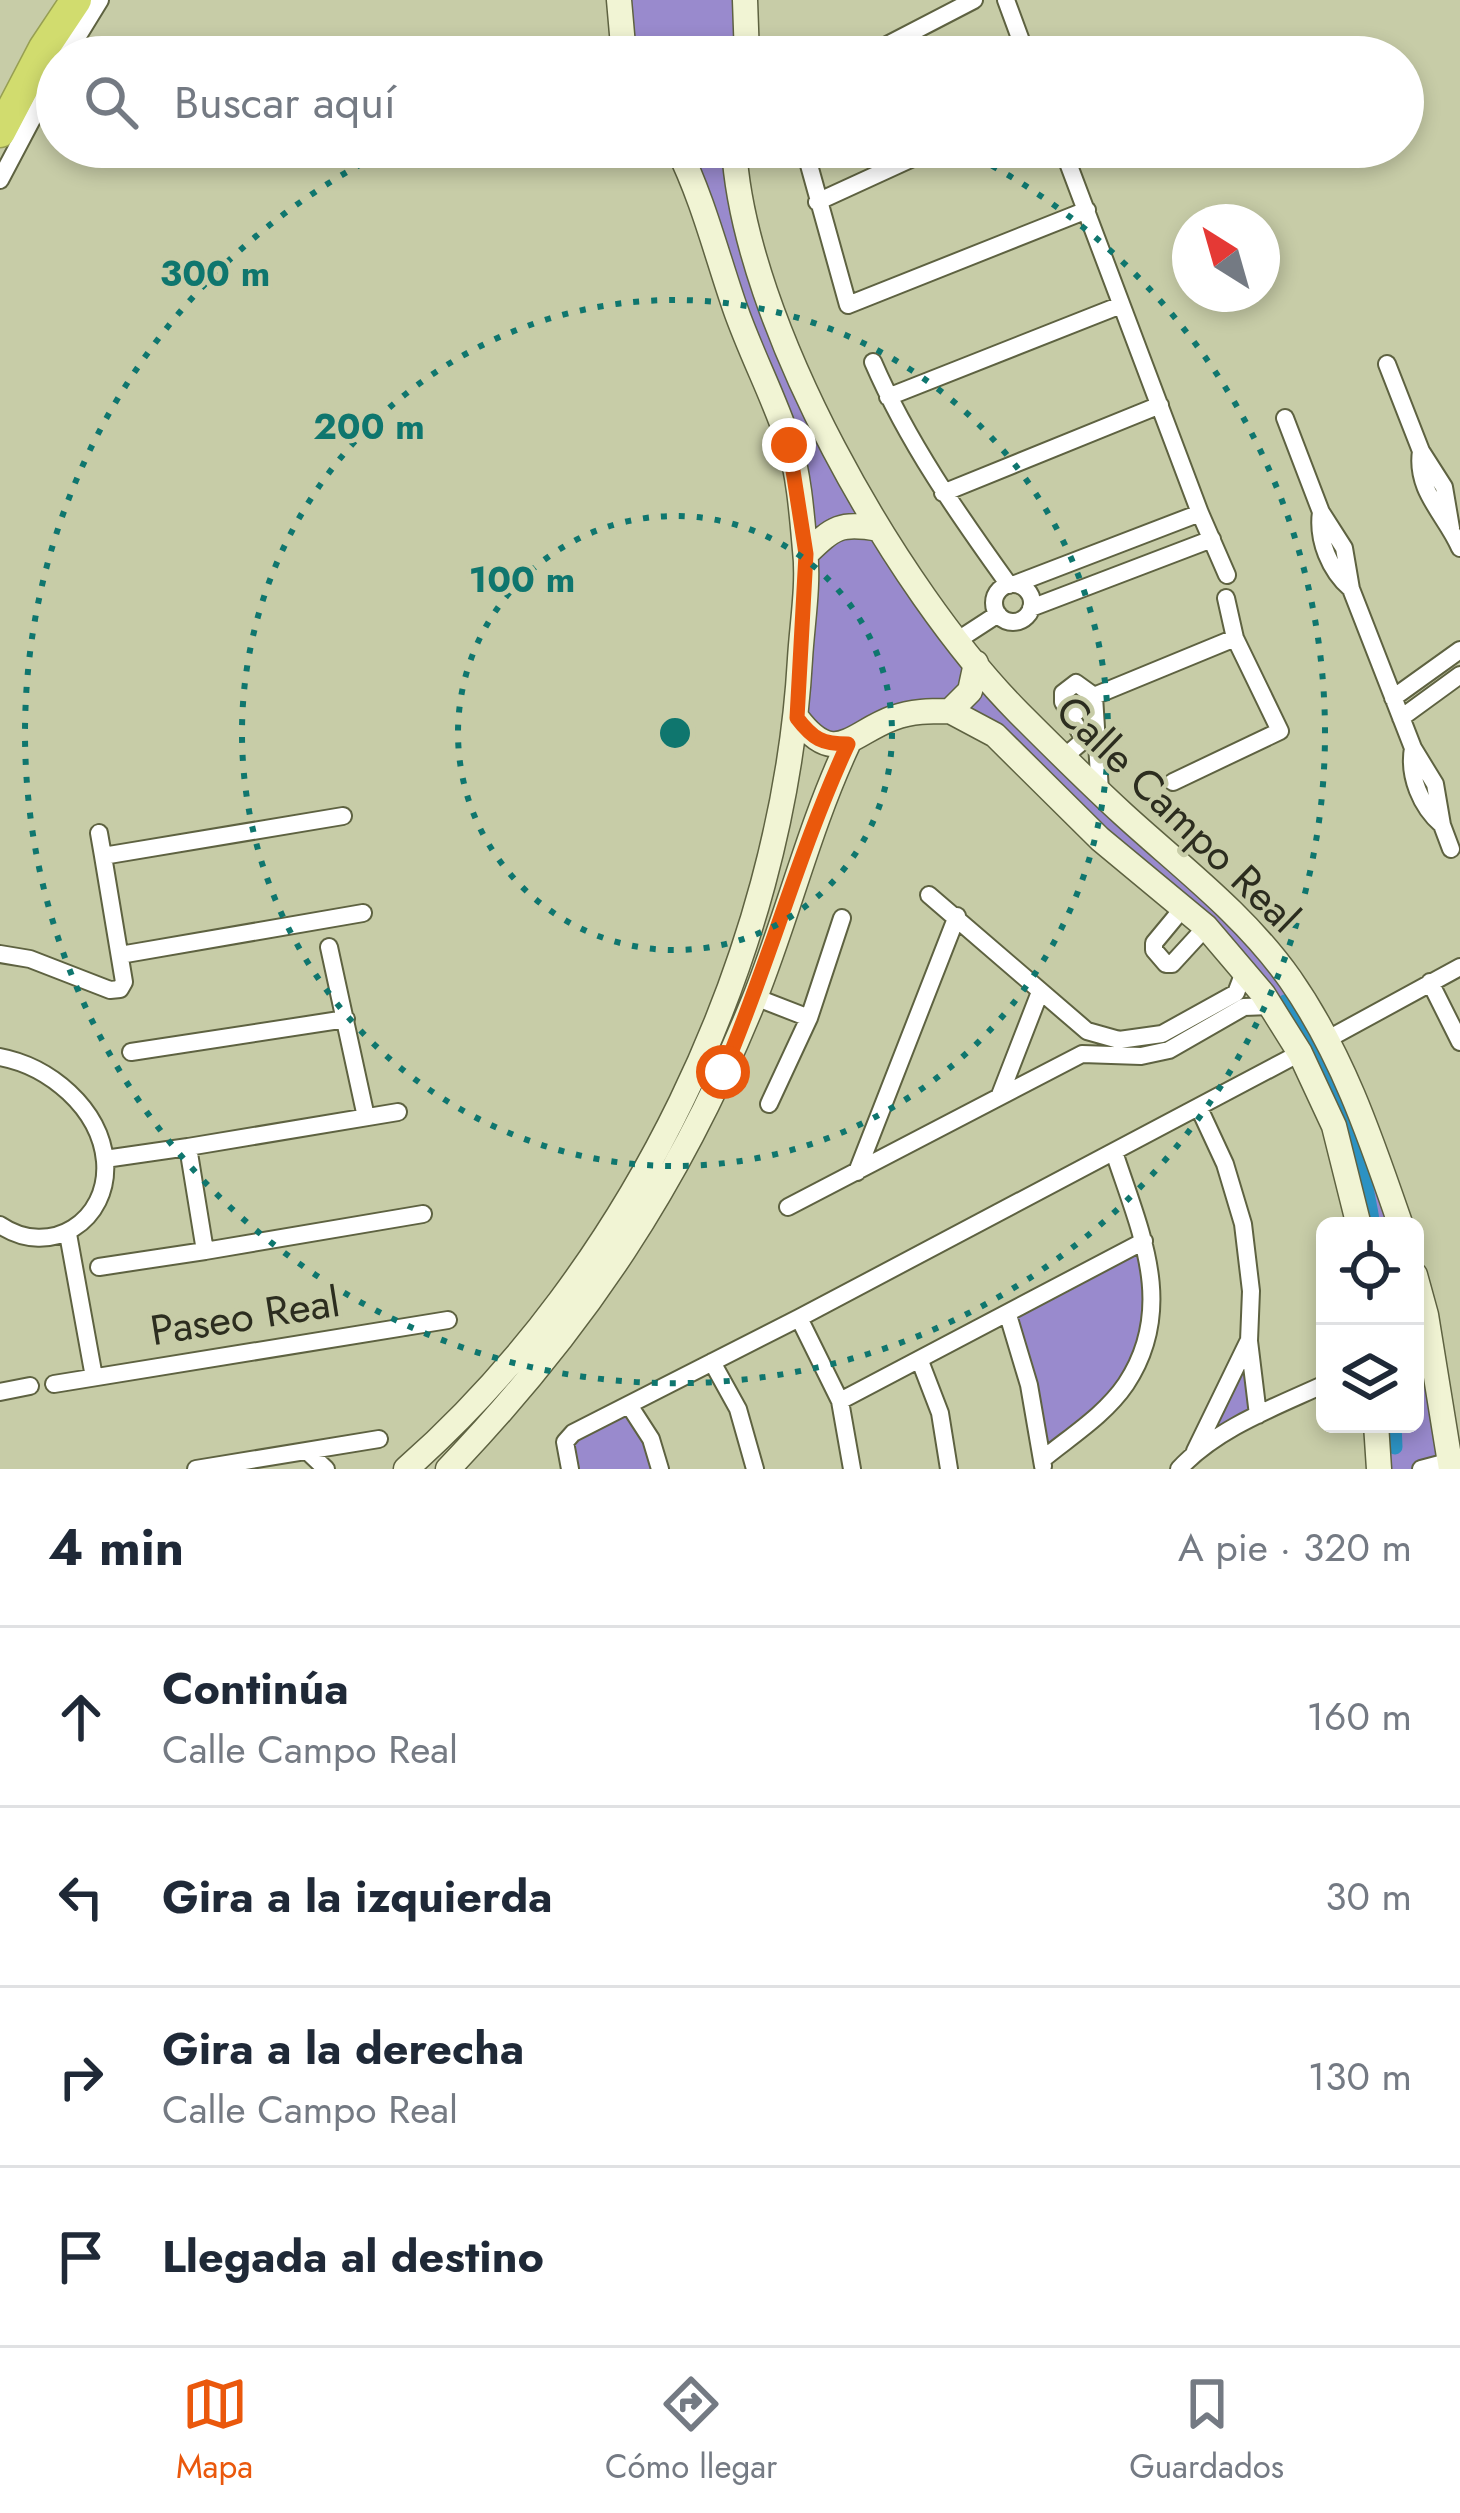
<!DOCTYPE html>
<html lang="es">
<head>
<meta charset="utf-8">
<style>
  body { margin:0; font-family:Jost,sans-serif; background:#f6f6f7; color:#1f2937 }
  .controls { position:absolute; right:36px; bottom:36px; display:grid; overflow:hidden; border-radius:18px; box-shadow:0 6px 18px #0003 }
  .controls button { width:108px; height:108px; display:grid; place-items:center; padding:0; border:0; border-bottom:3px solid #e0e1e3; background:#fff; color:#1f2937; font:60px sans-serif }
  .compass { position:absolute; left:1172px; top:204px; width:108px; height:108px; border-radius:50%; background:#fff; box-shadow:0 6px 18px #0003; rotate:323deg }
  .stop { position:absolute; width:36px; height:36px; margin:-27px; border:9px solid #ea580c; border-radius:50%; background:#fff }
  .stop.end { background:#ea580c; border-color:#fff; box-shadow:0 3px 12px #0008 }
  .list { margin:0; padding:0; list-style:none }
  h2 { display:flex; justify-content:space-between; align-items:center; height:156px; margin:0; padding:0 48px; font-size:51px }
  h2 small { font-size:39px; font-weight:400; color:#747a83 }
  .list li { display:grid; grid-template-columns:78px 1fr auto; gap:36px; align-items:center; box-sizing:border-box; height:180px; padding:0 48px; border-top:3px solid #e0e1e3 }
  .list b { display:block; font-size:45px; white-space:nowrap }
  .list p { margin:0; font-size:39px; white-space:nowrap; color:#747a83 }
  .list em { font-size:39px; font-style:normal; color:#747a83 }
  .icon { flex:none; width:66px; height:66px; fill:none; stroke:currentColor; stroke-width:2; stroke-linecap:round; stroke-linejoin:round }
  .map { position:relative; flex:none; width:1460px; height:1469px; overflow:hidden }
  .search { position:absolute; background:#fff; box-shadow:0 6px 18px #0003; left:36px; right:36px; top:36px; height:132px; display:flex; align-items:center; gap:30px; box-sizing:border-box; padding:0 42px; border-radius:66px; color:#747a83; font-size:45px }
  .sheet { height:876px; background:#fff }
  nav { display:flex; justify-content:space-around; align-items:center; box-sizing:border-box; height:168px; border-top:3px solid #e0e1e3; background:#fff; font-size:33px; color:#747a83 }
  nav a { display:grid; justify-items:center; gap:6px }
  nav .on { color:#ea580c }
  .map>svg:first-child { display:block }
  .green { fill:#998acd }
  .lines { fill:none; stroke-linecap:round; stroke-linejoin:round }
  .canal { stroke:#2c92c3; stroke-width:15 }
  .street-casing { stroke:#5e6241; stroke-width:20 }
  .secondary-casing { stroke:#5e6241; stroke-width:27 }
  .highway-casing { stroke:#979f52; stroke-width:33 }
  .street { stroke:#fff; stroke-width:16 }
  .secondary { stroke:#f1f4d4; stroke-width:24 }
  .highway { stroke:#d1dc6e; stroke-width:30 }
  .route { stroke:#ea580c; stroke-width:15 }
  .ring { fill:none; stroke:#0f766e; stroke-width:6; stroke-dasharray:6 12 }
  .labels { text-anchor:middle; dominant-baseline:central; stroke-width:9; stroke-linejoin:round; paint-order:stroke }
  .street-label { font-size:42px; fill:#2c2d1f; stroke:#c7cca7 }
  .centre { fill:#0f766e; stroke:#c7cca7; stroke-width:6 }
  .ring-label { font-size:36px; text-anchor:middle; font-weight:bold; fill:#0f766e; stroke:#c7cca7; stroke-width:9; stroke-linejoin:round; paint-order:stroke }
</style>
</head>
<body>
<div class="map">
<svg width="1460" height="1469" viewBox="0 0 1460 1469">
  <rect width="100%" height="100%" fill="#c7cca7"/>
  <path class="green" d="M619,0H745L747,57H624Z
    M677,147H734L736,173L824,427L961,645L1287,976L1401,1226H1359L1334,1126L1206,927L950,711L848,744L797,718L806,554L789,445Z
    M1144,1241L1153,1286L1126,1384L1043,1459L1008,1315Z
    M1415,1275L1451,1461L1421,1469H1379L1376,1424H1415Z
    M1249,1341L1258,1415L1195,1451Z
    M629,1405L660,1469H570L573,1433Z"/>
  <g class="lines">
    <path class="canal" d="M1285,1002C1333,1079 1359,1136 1373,1226
      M1394,1424L1395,1447"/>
    <g class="street-casing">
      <path id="street" d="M1006,0L1027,57
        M65,57L100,0
        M864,57L974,0
        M804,147L848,305L1087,210
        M1062,147L1200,513L1227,575
        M0,180L57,72
        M817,202L937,147
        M873,362C908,443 958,514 1009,585
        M1387,364L1421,451L1444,487L1451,528
        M888,397L1121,305
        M1285,418L1321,512L1344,548L1351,589L1413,748L1435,784L1442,825L1451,849
        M1421,451C1415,491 1446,515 1460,548
        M943,493L1160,405
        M1321,512C1317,540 1330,571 1351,589
        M1015,584L1200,513
        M994 603a19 19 0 1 1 38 0a19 19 0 1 1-38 0Z
        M1226,598L1235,638
        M1031,608L1212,539
        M958,640L998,614
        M1393,698L1460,650
        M1073,715L1094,696L1235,638L1280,731L1173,782
        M1401,718L1460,675
        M1413,748C1408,776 1421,807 1442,825
        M1064,757L1084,740L1063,702V693L1076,683L1094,696L1100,791
        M99,833L103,856
        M929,895L1087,1031L1119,1040L1162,1034L1236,993L1244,972
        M1183,908L1154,943V950L1166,964H1172L1206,927
        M329,947L366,1117
        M0,954L30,959L110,990L120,989L124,982L103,856L343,816
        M120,955L363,913
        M1430,982L1460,1042
        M755,997L809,1018
        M1328,1039L1460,967
        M131,1052L346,1019
        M0,1057C49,1066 100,1108 105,1161C110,1221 50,1259 0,1225
        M1000,1095L1040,992
        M769,1104L809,1018L842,918
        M1199,1108L1225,1164L1243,1224L1251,1291L1249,1341L1258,1415
        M398,1112L188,1147L205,1251L423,1214
        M105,1159L188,1147
        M857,1172L957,916
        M788,1207L1082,1054L1141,1056L1169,1050L1244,1007L1270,1006
        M68,1234L94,1377
        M99,1267L205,1251
        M1008,1315L1029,1385L1043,1466
        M799,1318L840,1401L852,1469
        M920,1361L940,1413L949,1469
        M712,1362L738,1409L755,1469
        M54,1384L448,1320
        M0,1392L30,1386
        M840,1401L1144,1241
        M629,1405L651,1439L660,1469
        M1195,1451L1248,1342
        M308,1452L326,1469
        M1043,1459C1071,1436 1105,1415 1126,1384C1177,1307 1140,1231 1114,1152
        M196,1469L379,1439
        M570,1469L565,1442L573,1433L799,1318L1300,1053
        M1179,1469C1217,1428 1275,1407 1325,1384
        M1421,1469L1455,1460"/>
    </g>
    <g class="secondary-casing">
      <path id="secondary" d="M619,0L624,57
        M745,0L747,57
        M734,147C743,321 897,590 1019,713C1053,747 1087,781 1123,814C1181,867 1244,914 1290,979C1343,1055 1371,1139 1401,1226
        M806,554C834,527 840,522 879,529
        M950,711L995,735L1100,839L1206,927L1263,994L1300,1053L1334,1126L1359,1226
        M797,718C835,768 850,734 893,718C912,711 930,711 950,711L970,691L976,663
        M1415,1275L1426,1315L1451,1469
        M1376,1424L1379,1469
        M406,1469C631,1271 783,958 800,659C802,624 809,585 805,550C802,516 799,475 789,443C774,397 751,354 735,308C716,253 703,199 677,147
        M448,1469C584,1327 680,1183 754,1000C788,915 809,827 848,744"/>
    </g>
    <g class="highway-casing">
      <path id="highway" d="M0,132L44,48L76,0"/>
    </g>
    <use href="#street" class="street"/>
    <use href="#secondary" class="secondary"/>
    <use href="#highway" class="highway"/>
  </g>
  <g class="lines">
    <path class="route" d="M723,1072C769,964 799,850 848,744C822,744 813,739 797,718L806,554L789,445"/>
  </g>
  <g class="ring">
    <circle cx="675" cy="733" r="217"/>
    <circle cx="675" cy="733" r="433"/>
    <path d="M960 149A650 650 0 1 1 390 149"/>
  </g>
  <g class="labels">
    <g class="street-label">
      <text transform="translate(1178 814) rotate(44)">Calle Campo Real</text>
      <text transform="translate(245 1316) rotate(-9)">Paseo Real</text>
    </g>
  </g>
  <circle cx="675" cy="733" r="18" class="centre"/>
  <g class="ring-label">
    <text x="215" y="286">300 m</text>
    <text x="369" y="439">200 m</text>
    <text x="522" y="592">100 m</text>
  </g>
</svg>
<div class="controls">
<button><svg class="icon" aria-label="locate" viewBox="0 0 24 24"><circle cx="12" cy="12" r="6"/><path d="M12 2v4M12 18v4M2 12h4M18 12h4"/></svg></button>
<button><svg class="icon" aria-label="layers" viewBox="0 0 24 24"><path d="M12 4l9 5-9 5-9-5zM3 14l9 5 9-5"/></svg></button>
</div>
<svg class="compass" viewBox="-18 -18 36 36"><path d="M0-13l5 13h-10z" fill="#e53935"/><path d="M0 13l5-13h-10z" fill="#747a83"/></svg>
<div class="stop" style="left:723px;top:1072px"></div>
<div class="stop end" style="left:789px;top:445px"></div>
<div class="search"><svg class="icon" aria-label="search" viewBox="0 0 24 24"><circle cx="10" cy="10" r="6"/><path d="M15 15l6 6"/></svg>Buscar aquí</div>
</div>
<section class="sheet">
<h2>4 min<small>A pie · 320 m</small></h2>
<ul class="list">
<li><svg class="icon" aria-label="ahead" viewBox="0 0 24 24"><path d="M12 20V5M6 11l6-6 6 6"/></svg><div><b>Continúa</b><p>Calle Campo Real</p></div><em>160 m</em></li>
<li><svg class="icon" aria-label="left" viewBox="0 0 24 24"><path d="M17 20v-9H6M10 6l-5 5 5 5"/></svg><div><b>Gira a la izquierda</b></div><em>30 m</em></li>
<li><svg class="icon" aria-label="right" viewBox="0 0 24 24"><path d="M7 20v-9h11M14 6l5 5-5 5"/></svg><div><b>Gira a la derecha</b><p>Calle Campo Real</p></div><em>130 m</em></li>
<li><svg class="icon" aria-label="arrive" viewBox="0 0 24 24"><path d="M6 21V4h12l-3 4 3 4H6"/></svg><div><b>Llegada al destino</b></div></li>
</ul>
</section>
<nav>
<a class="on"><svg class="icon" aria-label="map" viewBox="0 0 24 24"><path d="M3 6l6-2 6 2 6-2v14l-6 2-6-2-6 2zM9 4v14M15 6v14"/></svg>Mapa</a>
<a><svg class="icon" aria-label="directions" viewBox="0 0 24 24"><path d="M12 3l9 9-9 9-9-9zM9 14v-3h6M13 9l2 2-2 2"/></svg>Cómo llegar</a>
<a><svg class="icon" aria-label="saved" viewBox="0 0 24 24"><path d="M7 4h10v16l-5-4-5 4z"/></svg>Guardados</a>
</nav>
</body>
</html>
